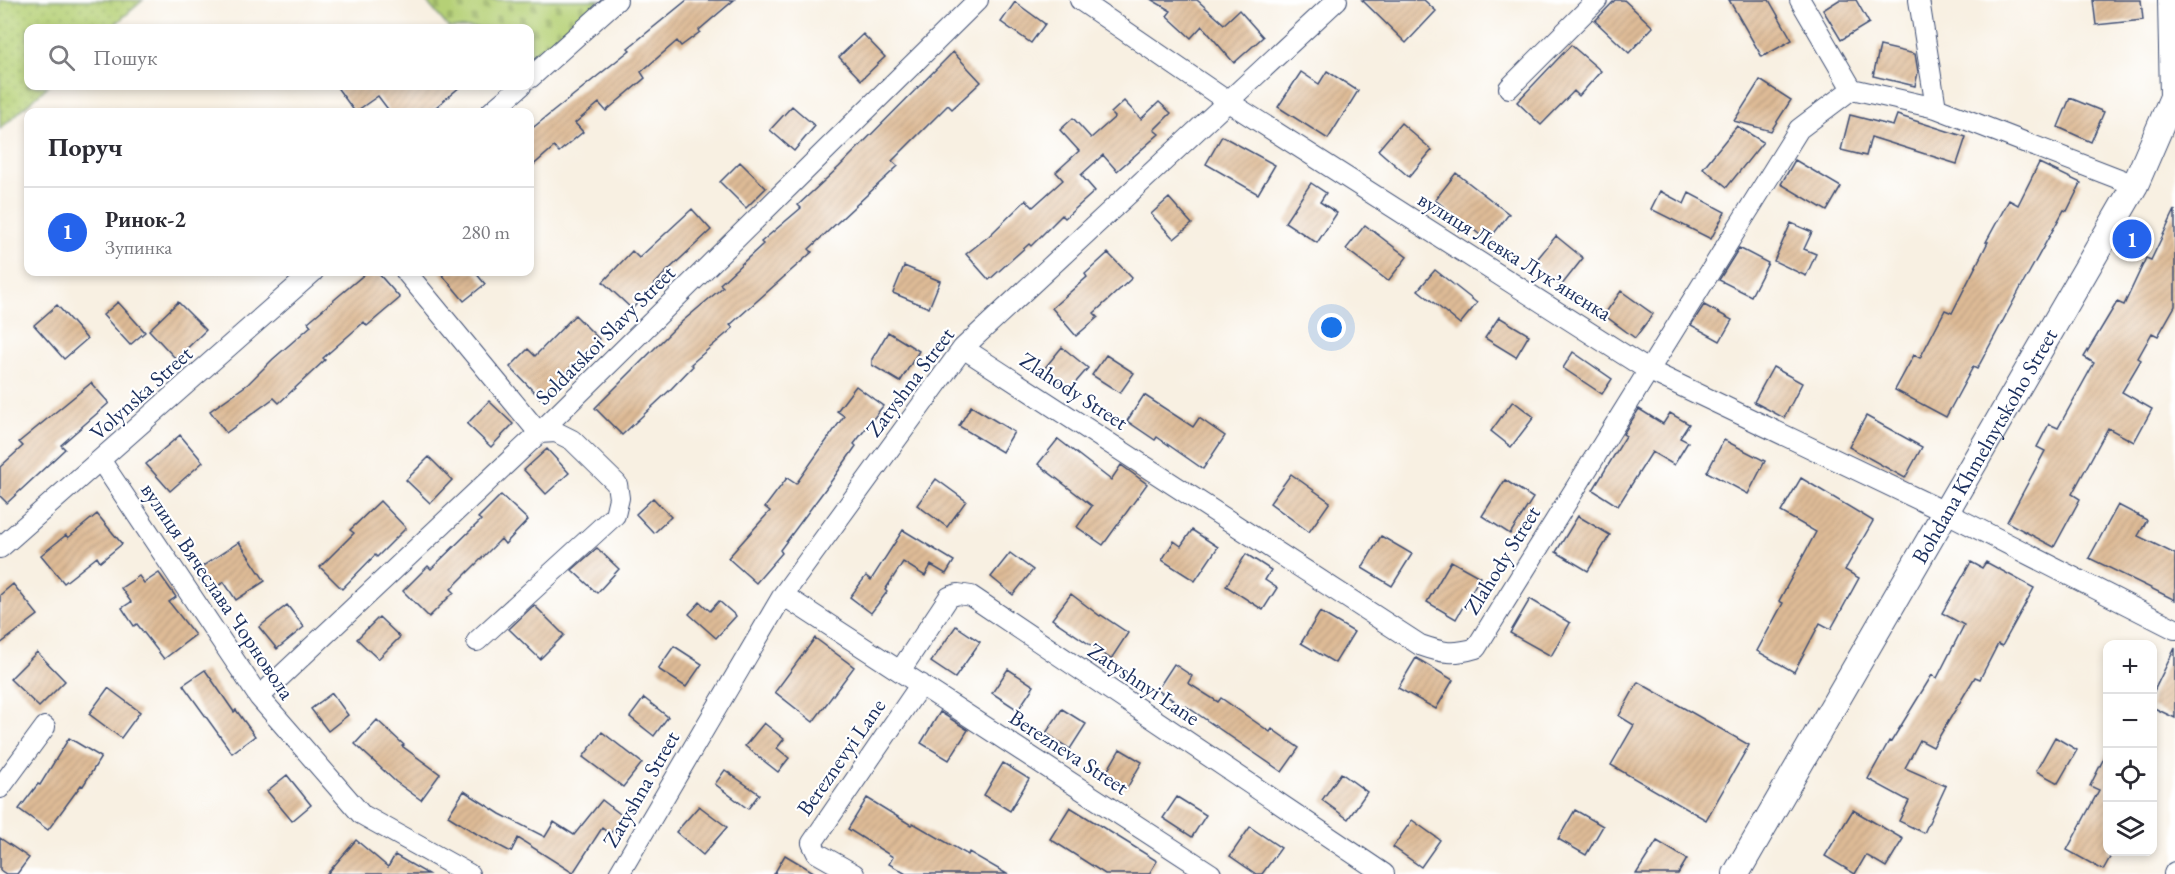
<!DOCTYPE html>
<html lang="uk">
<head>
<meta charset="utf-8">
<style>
  body { margin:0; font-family:"EB Garamond",serif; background:#f7f7f7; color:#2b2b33 }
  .controls { position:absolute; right:18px; bottom:18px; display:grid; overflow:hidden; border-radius:12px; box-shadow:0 3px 9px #0003 }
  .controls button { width:54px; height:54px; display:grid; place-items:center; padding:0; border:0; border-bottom:2px solid #e1e1e2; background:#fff; color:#2b2b33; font:30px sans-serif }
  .you { position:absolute; left:1332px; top:328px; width:21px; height:21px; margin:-15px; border:4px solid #fff; border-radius:50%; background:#1a73e8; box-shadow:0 0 0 9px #1a73e833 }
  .badge { display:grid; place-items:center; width:39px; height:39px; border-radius:50%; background:#2563eb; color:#fff; font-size:20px; font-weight:700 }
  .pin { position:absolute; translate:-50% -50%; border:3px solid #fff; box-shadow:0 2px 6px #0006 }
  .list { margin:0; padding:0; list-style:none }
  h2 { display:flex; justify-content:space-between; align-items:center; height:78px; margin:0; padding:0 24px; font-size:26px }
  h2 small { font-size:20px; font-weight:400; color:#7c7c81 }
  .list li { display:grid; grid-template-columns:39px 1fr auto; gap:18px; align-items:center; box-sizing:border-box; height:90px; padding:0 24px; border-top:2px solid #e1e1e2 }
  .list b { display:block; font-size:22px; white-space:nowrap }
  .list p { margin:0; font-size:20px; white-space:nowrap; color:#7c7c81 }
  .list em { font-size:20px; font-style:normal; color:#7c7c81 }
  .icon { flex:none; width:33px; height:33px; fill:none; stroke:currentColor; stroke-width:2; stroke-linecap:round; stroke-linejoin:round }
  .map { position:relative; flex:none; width:2175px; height:874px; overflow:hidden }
  .search { position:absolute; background:#fff; box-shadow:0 3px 9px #0003; left:24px; top:24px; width:510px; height:66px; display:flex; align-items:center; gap:15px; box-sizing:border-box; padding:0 21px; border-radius:12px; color:#7c7c81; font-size:22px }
  .panel { position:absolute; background:#fff; box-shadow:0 3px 9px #0003; left:24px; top:108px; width:510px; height:168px; border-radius:12px }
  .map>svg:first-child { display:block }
  .cemetery { fill:url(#cemetery-stones); stroke:#68806a; stroke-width:1.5 }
  .garden { fill:url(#garden-dots); stroke:#68806a; stroke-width:1.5 }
  .building { fill:url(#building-hatch) }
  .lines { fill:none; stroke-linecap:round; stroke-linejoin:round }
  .minor-casing { stroke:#3c4c72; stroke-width:22 }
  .major-casing { stroke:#3c4c72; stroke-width:28 }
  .minor { stroke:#fff; stroke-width:20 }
  .major { stroke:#fff; stroke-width:26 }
  .labels { text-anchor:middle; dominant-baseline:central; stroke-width:4.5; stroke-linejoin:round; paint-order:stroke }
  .street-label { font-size:22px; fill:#1b2f5e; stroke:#fff }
</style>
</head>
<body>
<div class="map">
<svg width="2175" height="874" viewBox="0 0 2175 874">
  <defs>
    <pattern id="cemetery-stones" width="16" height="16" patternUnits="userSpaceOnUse" patternTransform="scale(1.5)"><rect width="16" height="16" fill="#b5d076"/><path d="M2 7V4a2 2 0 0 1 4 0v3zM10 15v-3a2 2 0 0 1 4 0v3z" fill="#9bb368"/></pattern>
    <pattern id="garden-dots" width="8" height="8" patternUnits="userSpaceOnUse" patternTransform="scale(1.5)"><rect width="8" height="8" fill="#b5d076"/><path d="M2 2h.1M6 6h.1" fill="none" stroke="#9bb368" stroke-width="1.8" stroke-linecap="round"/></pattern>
    <pattern id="building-hatch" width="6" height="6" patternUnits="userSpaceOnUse" patternTransform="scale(1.5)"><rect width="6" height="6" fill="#debb96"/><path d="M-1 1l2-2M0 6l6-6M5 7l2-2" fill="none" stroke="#bea184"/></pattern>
  </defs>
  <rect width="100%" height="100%" fill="#fff"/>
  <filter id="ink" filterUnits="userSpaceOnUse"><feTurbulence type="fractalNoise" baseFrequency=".0167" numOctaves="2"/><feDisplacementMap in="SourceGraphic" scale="12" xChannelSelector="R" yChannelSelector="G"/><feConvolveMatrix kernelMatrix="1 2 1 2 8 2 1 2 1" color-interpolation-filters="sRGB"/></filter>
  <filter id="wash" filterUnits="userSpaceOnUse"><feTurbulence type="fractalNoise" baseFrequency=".008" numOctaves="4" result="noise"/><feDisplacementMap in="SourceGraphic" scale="24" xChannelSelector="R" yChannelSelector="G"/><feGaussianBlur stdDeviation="1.35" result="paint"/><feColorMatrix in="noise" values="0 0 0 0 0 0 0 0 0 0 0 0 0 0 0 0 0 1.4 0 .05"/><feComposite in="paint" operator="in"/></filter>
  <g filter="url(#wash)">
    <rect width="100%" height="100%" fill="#f8f0e2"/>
    <path class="cemetery" d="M425,0H600L530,64V28H449Z"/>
    <path class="garden" d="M0,0H143L111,28H28V86H48L0,129Z"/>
    <g id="blocks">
      <path class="building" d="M687,0H734L699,30L700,32L681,46L677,41L641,72L645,78L606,111L599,103L575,123L583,132L559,152L554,147L530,168V130L630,50L628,48Z
        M1152,0H1197L1224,24L1239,10L1263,37L1234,63L1202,26L1191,38L1167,16L1171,11Z
        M1362,0H1424L1436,11L1406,43Z
        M1615,0H1624L1653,27L1629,53L1595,21Z
        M1729,0H1769L1792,40L1762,57Z
        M1839,0H1856L1869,23L1841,40L1823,10Z
        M2093,0H2141L2143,20L2096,25Z
        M1015,2L1045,24L1031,43L1001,22Z
        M863,34L885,57L861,80L839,57Z
        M1571,45L1601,71L1579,96L1574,91L1541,125L1517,102Z
        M1880,46L1915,54L1918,72L1915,86L1873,76Z
        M953,52L981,82L952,109L948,105L892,161L898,166L809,249L812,252L730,325L733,328L691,364L693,366L670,390L622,435L595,408L678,325L723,287L720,284L763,244L761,242L801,208L798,205L839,167Z
        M1327,71L1358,91L1328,139L1278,107L1301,72L1319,84Z
        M1760,80L1791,100L1771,131L1734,121Z
        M336,86H461L430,112H390L378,96L355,112Z
        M2070,98L2104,112L2091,142L2058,127Z
        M1124,101L1141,119L1159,102L1171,113L1154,130L1159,134L1117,171L1103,155L1081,175L1095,191L1065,218L1062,215L1031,246L1029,244L989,280L966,254L989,236L1026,200L1033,207L1063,180L1056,172L1079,151L1060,130L1073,118L1091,138L1115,117L1111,113Z
        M792,106L815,126L794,151L770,130Z
        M1850,115L1893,126L1897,115L1966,137L1957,164L1871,137L1866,156L1841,150Z
        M1401,123L1432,150L1409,177L1378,150Z
        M1737,126L1763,142L1727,187L1703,168Z
        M1222,136L1275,165L1258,194L1206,164Z
        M1795,160L1841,187L1827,211L1781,184Z
        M740,162L766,188L746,208L720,182Z
        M2039,163L2081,183L2067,211L2064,210L2020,289L1977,369L1973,367L1946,417L1895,390L1914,355L1920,358L1945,310L1952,313L1988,242H1986L2009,200L2018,205Z
        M1456,173L1509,214L1488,241L1435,200Z
        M1311,183L1326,193L1320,202L1337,213L1317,243L1285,222Z
        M1660,191L1684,204L1689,193L1725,212L1711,239L1651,209Z
        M1169,198L1192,224L1174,239L1151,214Z
        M692,209L711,230L665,273L632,309L603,282L632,251L639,258Z
        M2175,210V306L2158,336L2152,333L2138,358L2141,360L2122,392L2152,409L2134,442L2108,428L2072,494L2080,499L2054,547L2007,522L2045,451L2037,447L2049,424L2058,428L2094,363L2084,357L2117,302L2124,305L2146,258L2151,260Z
        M1791,223L1812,232L1804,249L1816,254L1806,276L1774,261Z
        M1365,225L1407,257L1388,281L1346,249Z
        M1556,236L1583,258L1561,286L1534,263Z
        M1739,248L1768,263L1751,296L1719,280Z
        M1108,253L1132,278L1094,313L1098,317L1076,336L1052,308L1087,277L1085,274Z
        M904,266L940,281L929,308L893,293Z
        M1435,270L1477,303L1460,324L1418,290Z
        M367,272H377L400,298L367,326L364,322L323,358L325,360L279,403L274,398L226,433L210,411L248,384L273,359L311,326L308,322Z
        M440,272H475L485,284L464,301Z
        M1621,291L1653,314L1635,338L1604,315Z
        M118,302L145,332L130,345L103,315Z
        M178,302L206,330L176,359L149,330Z
        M57,305L87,339L64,359L34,325Z
        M1704,305L1732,320L1720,341L1691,325Z
        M575,315L599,339L540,398L510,367L528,349L535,356Z
        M1499,317L1529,335L1516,357L1485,338Z
        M888,332L919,351L900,382L872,365V359Z
        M1062,347L1088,368L1069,390L1044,369Z
        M1573,352L1612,379L1602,394L1563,368Z
        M1106,355L1134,373L1120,393L1092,375Z
        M1773,367L1802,383L1784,418L1754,402Z
        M91,383L109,403L61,445L65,449L7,503L0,496V467L23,446L19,442Z
        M856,386L883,406L854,444L856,446L832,480L780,550L782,553L756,583L728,558L770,511L765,507L787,478L796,484L844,416L837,411Z
        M1144,395L1193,427L1199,418L1225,436L1203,469L1157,437L1155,440L1127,421Z
        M489,401L513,424L491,447L467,424Z
        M1513,401L1534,417L1511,447L1491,431Z
        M971,406L1014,432L1002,452L959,426Z
        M1639,409L1663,424L1670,413L1689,424L1680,438L1688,442L1674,465L1652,452L1618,506L1593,490L1626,436L1623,434Z
        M1866,416L1922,447L1905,478L1849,447Z
        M180,435L203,462L170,491L146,464Z
        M1058,439L1111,480L1121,465L1147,484L1103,545L1077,527L1092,506L1038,464Z
        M1724,440L1765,461L1748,494L1707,472Z
        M547,449L569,473L546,494L524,470Z
        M429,457L452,480L430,503L406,480Z
        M1291,474L1330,502L1309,532L1270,503Z
        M1801,478L1873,521L1845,570L1859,578L1831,629L1820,623L1794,672L1757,651L1783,603L1779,601L1816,532L1781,512Z
        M936,479L966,501L947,527L917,505Z
        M1505,480L1533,498L1510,534L1482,516Z
        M501,495L528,520L505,544L501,539L451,589L454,592L429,617L403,591L428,566L431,569L481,520L478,518Z
        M653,498L671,517L654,533L636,514Z
        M380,501L406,528L377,557L375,555L342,589L320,567L354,533L350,530Z
        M2118,505L2147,520L2138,536L2175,554V600L2089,558Z
        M97,514L122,544L100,562L97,557L64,583L41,555L66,535L68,538Z
        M1578,516L1610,535L1588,571L1556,552Z
        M903,530L954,561L946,574L931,565L925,576L903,562L885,590L887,592L871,613L850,597L866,576L871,580Z
        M1192,530L1218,547L1195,581L1162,560L1174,541L1181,546Z
        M1381,536L1412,554L1392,586L1362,568Z
        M239,542L265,581L236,600L224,582L208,592L194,572Z
        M597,548L619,569L597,593L572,570Z
        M1010,553L1033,570L1013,595L991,577Z
        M1246,554L1271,570L1265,580L1277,588L1263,610L1226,586Z
        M1451,561L1480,577L1456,619L1427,602Z
        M1971,562L1982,568L1986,562L2034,588L2002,646L1998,644L1980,679L1975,677L1933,747L1920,740L1905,768L1946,786L1924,833L1899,821L1909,801L1868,779L1889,741L1891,742L1932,675L1937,678L1964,625L1942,613Z
        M159,573L176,597L169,602L195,635L164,659L137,624L134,626L122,608L131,602L121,588L139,576L144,583Z
        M13,584L38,615L0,644V595Z
        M1071,594L1100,616L1101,615L1128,633L1111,659L1052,619Z
        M1530,599L1570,623L1551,656L1510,633Z
        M719,601L736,616L716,638L689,614L700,602L710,611Z
        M287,605L304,627L277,649L259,627Z
        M534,605L564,635L540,659L509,629Z
        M1320,612L1354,632L1335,663L1301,643Z
        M379,617L400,637L378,659L357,639Z
        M956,626L980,642L955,678L931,662Z
        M815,638L854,667L813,722L775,692Z
        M674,646L702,664L686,687L658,669Z
        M2175,648V718L2152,707V695Z
        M37,652L65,681L39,707L10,679Z
        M1416,658L1453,680L1436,709L1398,688Z
        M1174,664L1192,676L1188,683L1218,702L1221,698L1270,732L1272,729L1299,748L1282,772L1186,706L1185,708L1157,690Z
        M1008,669L1034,686L1018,710L992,693Z
        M205,670L234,712L236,710L255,736L232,753L183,685Z
        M1638,682L1749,745L1706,820L1611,765L1634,725L1619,716Z
        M108,688L140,712L121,738L89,714Z
        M332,693L348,715L328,731L311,709Z
        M644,698L668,717L654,736L630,717Z
        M1062,709L1086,724L1070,749L1046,733Z
        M940,712L968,730L949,760L921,743Z
        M377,720L404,745L402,746L440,774L421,800L396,782L355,744Z
        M764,723L784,739L777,748L789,758L778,772L745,746Z
        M602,732L642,763L623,787L583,757Z
        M2055,737L2077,750L2058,783L2036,771Z
        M69,738L101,757L83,786L81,785L48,830L19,809L38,784L40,785Z
        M1120,749L1142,762L1127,788L1105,775Z
        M2108,750V852H2113L2103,870L2067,850L2099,790L2090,786Z
        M1003,763L1029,779L1010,811L984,795Z
        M725,770L759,794L748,809L715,784Z
        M1341,773L1367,792L1348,819L1322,800Z
        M287,775L311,805L292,821L267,791Z
        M464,791L500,814L545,837L554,822L574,835L602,800L624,817L610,834L602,828L573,873L518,838L511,852L477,834L448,816Z
        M1177,797L1206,815L1192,837L1163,818Z
        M867,798L911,825L913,823L968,855L969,852L1007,874H906L889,864L893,857L848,829Z
        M699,806L727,827L703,855L676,832Z
        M1070,807L1157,861L1149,874H1105L1050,839Z
        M1575,810L1603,826L1586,855L1558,839Z
        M1853,810L1903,839L1886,867L1866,855L1855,874L1825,856Z
        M1412,820L1440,840L1421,867L1393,847Z
        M1250,827L1281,848L1262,874H1256L1230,856Z
        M0,838L29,858L17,874H6L0,870Z
        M356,840L388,867L395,855L428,874H327Z
        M1657,841L1687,859L1678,874H1636Z
        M785,855L817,874H774Z"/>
    </g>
  </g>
  <g filter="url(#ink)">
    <use href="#blocks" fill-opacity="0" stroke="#3c4c72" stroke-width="1.5"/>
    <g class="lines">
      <g class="minor-casing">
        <path id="minor" d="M1080,0L1227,101L1648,370L1947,513L2175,629
          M1919,0L1936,108
          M530,78L617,0
          M1509,88L1597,0
          M1852,89L1936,108L2135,185
          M491,112L521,86
          M406,272L539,433L556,432L572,440L617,484L619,498L615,515L477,641
          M963,348L1420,645C1443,653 1453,655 1476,648L1799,129L1852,89L1800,0
          M101,461L259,697L361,814L469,874
          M0,548L313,272
          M783,595L1211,874
          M900,671L949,597L958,594L971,596L1384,874
          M259,697L539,433L978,0
          M0,788L45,727
          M619,874L783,595L963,348L1337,0
          M854,874L817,853L812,843L921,684
          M2174,874L2175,872"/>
      </g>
      <g class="major-casing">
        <g id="major">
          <path id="s1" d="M1736,874L2135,185L2173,97L2171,0"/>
        </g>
      </g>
      <use href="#minor" class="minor"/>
      <use href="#major" class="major"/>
    </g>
  </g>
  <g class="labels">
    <g class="street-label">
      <text transform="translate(1515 256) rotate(32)">вулиця Левка Лукʼяненка</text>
      <text transform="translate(605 335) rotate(-45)">Soldatskoi Slavy Street</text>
      <text transform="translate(910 382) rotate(-53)">Zatyshna Street</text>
      <text transform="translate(1074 391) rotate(33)">Zlahody Street</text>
      <text transform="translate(141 393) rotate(-42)">Volynska Street</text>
      <text stroke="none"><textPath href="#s1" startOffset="495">Bohdana Khmelnytskoho Street</textPath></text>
      <text transform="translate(1502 560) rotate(-58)">Zlahody Street</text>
      <text transform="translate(218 591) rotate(56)">вулиця Вячеслава Чорновола</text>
      <text transform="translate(1144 684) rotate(34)">Zatyshnyi Lane</text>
      <text transform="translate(1069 752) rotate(33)">Berezneva Street</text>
      <text transform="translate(841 757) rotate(-55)">Bereznevyi Lane</text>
      <text transform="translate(641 789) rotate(-60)">Zatyshna Street</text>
    </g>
  </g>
</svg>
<div class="controls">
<button>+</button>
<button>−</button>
<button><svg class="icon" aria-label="locate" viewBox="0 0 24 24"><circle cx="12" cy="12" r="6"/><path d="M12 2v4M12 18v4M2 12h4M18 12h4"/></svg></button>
<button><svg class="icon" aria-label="layers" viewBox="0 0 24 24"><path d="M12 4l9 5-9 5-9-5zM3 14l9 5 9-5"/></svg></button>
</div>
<div class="you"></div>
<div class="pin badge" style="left:2132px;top:239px">1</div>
<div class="search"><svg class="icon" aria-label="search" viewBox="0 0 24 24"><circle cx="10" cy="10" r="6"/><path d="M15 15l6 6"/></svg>Пошук</div>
<section class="panel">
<h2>Поруч<small></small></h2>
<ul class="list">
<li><span class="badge">1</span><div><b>Ринок-2</b><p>Зупинка</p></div><em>280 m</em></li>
</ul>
</section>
</div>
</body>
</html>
